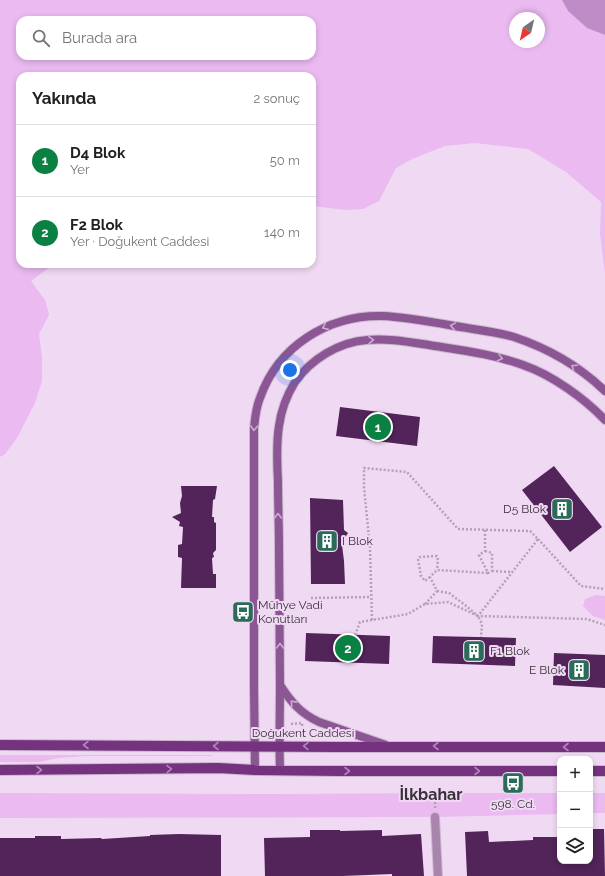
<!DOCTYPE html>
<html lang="tr">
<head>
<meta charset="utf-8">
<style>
  body { margin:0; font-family:Raleway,sans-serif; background:#f2f2f2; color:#202124 }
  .controls { position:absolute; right:12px; bottom:12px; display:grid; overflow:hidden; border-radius:8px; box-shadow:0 2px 6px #0003 }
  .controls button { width:36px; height:36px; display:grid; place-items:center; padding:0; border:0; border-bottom:1px solid #e0e0e0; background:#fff; color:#202124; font:20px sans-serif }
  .compass { position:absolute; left:509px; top:12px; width:36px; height:36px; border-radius:50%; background:#fff; box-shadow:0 2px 6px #0003; rotate:214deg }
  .you { position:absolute; left:290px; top:370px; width:14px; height:14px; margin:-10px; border:3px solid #fff; border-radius:50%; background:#1a73e8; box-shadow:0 0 0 6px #1a73e833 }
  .badge { display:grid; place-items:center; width:26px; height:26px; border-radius:50%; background:#0b8043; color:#fff; font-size:13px; font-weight:700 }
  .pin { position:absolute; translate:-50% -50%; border:2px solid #fff; box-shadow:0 1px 4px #0006 }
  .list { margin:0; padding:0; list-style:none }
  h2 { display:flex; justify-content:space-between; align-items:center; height:52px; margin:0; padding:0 16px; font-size:17px }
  h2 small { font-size:13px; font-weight:400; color:#757577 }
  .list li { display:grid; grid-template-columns:26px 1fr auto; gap:12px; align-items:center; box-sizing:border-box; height:72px; padding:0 16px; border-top:1px solid #e0e0e0 }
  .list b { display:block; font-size:15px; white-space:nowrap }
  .list p { margin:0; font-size:13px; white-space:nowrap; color:#757577 }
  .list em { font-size:13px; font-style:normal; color:#757577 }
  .icon { flex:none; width:22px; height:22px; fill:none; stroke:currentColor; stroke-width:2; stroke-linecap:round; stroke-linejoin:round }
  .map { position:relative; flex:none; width:605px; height:876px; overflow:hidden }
  .search { position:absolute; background:#fff; box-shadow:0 2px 6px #0003; left:16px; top:16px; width:300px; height:44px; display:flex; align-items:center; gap:10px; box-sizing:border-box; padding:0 14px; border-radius:12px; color:#757577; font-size:15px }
  .panel { position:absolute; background:#fff; box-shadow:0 2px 6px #0003; left:16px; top:72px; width:300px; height:196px; border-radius:12px }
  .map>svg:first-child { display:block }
  .green { fill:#eabaf1; fill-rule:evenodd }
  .forest { fill:#bf8cc7 }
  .building { fill:#522459 }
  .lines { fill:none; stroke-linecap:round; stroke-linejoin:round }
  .minor-casing { stroke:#cbb8ce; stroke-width:10 }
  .secondary-casing { stroke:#cbb8ce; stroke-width:10 }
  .primary-casing { stroke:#cbb8ce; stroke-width:12 }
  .path { stroke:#b3a2b5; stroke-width:2.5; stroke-dasharray:2 2; stroke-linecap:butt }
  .minor { stroke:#a985ae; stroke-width:8 }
  .secondary { stroke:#8b5693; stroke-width:8 }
  .primary { stroke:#74327f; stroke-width:10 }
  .oneway { stroke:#cdacd1 }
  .oneway2 { stroke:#b286b9 }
  .labels { text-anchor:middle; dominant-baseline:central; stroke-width:4; stroke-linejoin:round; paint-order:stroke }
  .poi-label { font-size:12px; fill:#39313a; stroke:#f0daf3; text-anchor:start }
  .street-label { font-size:12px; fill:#39313a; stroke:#f0daf3 }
  .district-label { font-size:16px; font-weight:bold; fill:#39313a; stroke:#f0daf3 }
</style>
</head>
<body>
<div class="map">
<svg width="605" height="876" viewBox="0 0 605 876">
  <rect width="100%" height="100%" fill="#f0daf3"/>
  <path class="green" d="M0,0H562L568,11L587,28L605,35V273L600,234L601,202L566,172L528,149L475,143L445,146L412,159L396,168L379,201L363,209L345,210L313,206H312V76H20V264H54L31,281L45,300L49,315L39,334L42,357V381L35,403L17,438L5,454L0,457ZM515,18H539V42H515ZM20,20H312V56H20Z
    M596,595L605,596V620L593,616L583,606L585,599Z
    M0,755H212V756H86L58,758L40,762H0Z
    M0,793L276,794L441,793H560V814L435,817L0,818Z
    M590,793H605V813H590Z"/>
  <path class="forest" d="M562,0H605V35L587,28L568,11Z"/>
  <path class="building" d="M340,407L420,417L417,446L336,436Z
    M554,466L602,527L570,552L522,490Z
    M181,486H217L215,499L213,500L212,517H214V522L216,523V550L213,553L214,557L212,558L213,574H216V588H181L182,558L178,557V545L182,544L183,527L179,526L180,522L172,517L181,513L180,503L182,496Z
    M310,498L343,500L344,530L348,533L343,541L342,545L344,561L345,584H311Z
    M306,633L390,636L389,664L305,661Z
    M433,636L516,638L515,666L432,663Z
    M554,653L605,655V688L553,685Z
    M590,829H604L605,876H467L465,832L488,831L489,842L533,840V837H560V861H590Z
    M310,830H340V831L382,830V836L421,834L424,876H392V874L343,876H265L264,838L310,837Z
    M179,834L221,835V876H0V838H35V836H61V839L101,838L102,839L150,836V835Z"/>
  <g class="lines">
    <g class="minor-casing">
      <path id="minor" d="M435,817L438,876"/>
    </g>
    <g class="secondary-casing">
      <path id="secondary" d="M280,685C291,702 300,713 319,722L386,745
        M280,769C279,741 280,713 280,685C280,639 279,593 279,548C279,526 278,504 278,482C277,463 276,444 279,426C281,411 287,395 295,382C311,359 339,342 367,340C387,338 409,342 429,345C460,350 493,354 523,365C552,375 584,398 605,420
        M255,770L254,688V428C255,418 256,407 260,398C278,346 328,315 382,316C405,317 427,321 449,325C470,329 493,331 514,337C547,348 580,367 605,391"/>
    </g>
    <g class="primary-casing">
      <path id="primary" d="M0,745L339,747H605
        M0,770L218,768L255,770L339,771H560
        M590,771H605"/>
    </g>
    <path class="path" d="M485,530V551L479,555L488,573L492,571V553L485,551
      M538,539L581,586L605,589
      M492,571L511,572
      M430,577L425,581L421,576L418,559L420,557L437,556L438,560L437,570
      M437,591L449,593L465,605L478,616L587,619L605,625
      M311,598L371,597
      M425,604L437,591L430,577L437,570L488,573
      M372,620L370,548L364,487V468L407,472L458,529L530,531L538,539L478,616
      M355,635L360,622L408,614L425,604L448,602L478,616L482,624L481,637
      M291,724L302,723L303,734
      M435,808L436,789"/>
    <use href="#minor" class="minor"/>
    <use href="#secondary" class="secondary"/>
    <use href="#primary" class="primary"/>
  </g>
  <defs><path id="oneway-chevron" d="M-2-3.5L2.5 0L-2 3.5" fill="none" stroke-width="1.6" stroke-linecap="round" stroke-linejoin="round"/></defs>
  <g class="oneway">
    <use href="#oneway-chevron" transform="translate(453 326) rotate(-170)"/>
    <use href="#oneway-chevron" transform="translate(325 327) rotate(156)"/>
    <use href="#oneway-chevron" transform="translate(371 340) rotate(-2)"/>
    <use href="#oneway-chevron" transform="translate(500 358) rotate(14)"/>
    <use href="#oneway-chevron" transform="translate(574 367) rotate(-146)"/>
    <use href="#oneway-chevron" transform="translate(254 428) rotate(93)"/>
    <use href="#oneway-chevron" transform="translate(278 516) rotate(-91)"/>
    <use href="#oneway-chevron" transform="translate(280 646) rotate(-90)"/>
    <use href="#oneway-chevron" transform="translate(293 703) rotate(-132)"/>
  </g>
  <g class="oneway2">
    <use href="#oneway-chevron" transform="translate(86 745) rotate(-180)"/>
    <use href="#oneway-chevron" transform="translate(216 746) rotate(-180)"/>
    <use href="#oneway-chevron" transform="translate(306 746) rotate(-179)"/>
    <use href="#oneway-chevron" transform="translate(436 746) rotate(180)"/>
    <use href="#oneway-chevron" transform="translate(566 747) rotate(-180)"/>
    <use href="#oneway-chevron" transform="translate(169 769) rotate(-1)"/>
    <use href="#oneway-chevron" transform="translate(39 770)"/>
    <use href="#oneway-chevron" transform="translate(347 771)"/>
    <use href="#oneway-chevron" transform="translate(477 771)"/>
  </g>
  <defs>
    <g id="building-square" transform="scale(1.15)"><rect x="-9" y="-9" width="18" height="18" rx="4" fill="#2b6b59" stroke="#f0daf3"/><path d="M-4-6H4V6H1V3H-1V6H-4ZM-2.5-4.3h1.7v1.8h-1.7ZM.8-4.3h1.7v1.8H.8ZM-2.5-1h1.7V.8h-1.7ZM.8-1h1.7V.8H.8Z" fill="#fff"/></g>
    <g id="bus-square" transform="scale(1.15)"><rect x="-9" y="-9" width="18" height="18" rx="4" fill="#2b6b59" stroke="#f0daf3"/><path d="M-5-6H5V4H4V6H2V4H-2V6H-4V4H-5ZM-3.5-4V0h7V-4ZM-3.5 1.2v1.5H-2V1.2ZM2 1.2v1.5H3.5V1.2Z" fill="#fff"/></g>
  </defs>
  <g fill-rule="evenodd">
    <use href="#building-square" x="562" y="509"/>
    <use href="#building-square" x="327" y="541"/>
    <use href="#bus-square" x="243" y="612"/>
    <use href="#building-square" x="474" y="651"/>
    <use href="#building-square" x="579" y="670"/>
    <use href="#bus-square" x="513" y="783"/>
  </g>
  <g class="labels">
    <g class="poi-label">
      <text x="546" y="509" text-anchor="end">D5 Blok</text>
      <text x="342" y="541">I Blok</text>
      <text x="258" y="605">Mühye Vadi<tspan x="258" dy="14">Konutları</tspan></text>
      <text x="490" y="651">F1 Blok</text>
      <text x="564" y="670" text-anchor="end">E Blok</text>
      <text x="513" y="804" text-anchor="middle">598. Cd.</text>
    </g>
    <g class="street-label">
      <text x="303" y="733">Doğukent Caddesi</text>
    </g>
    <g class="district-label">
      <text x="431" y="794">İlkbahar</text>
    </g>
  </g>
</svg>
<div class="controls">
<button>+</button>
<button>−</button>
<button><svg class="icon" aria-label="layers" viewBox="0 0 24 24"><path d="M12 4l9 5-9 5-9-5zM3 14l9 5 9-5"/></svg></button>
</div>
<svg class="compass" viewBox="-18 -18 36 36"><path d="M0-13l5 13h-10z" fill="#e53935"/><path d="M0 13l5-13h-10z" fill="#757577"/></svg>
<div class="you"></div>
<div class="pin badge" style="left:378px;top:427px">1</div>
<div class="pin badge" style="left:348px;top:648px">2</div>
<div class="search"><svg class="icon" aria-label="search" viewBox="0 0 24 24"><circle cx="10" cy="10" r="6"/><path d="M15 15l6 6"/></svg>Burada ara</div>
<section class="panel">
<h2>Yakında<small>2 sonuç</small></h2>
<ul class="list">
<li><span class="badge">1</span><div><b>D4 Blok</b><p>Yer</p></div><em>50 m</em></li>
<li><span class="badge">2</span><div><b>F2 Blok</b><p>Yer · Doğukent Caddesi</p></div><em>140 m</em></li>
</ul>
</section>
</div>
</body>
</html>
